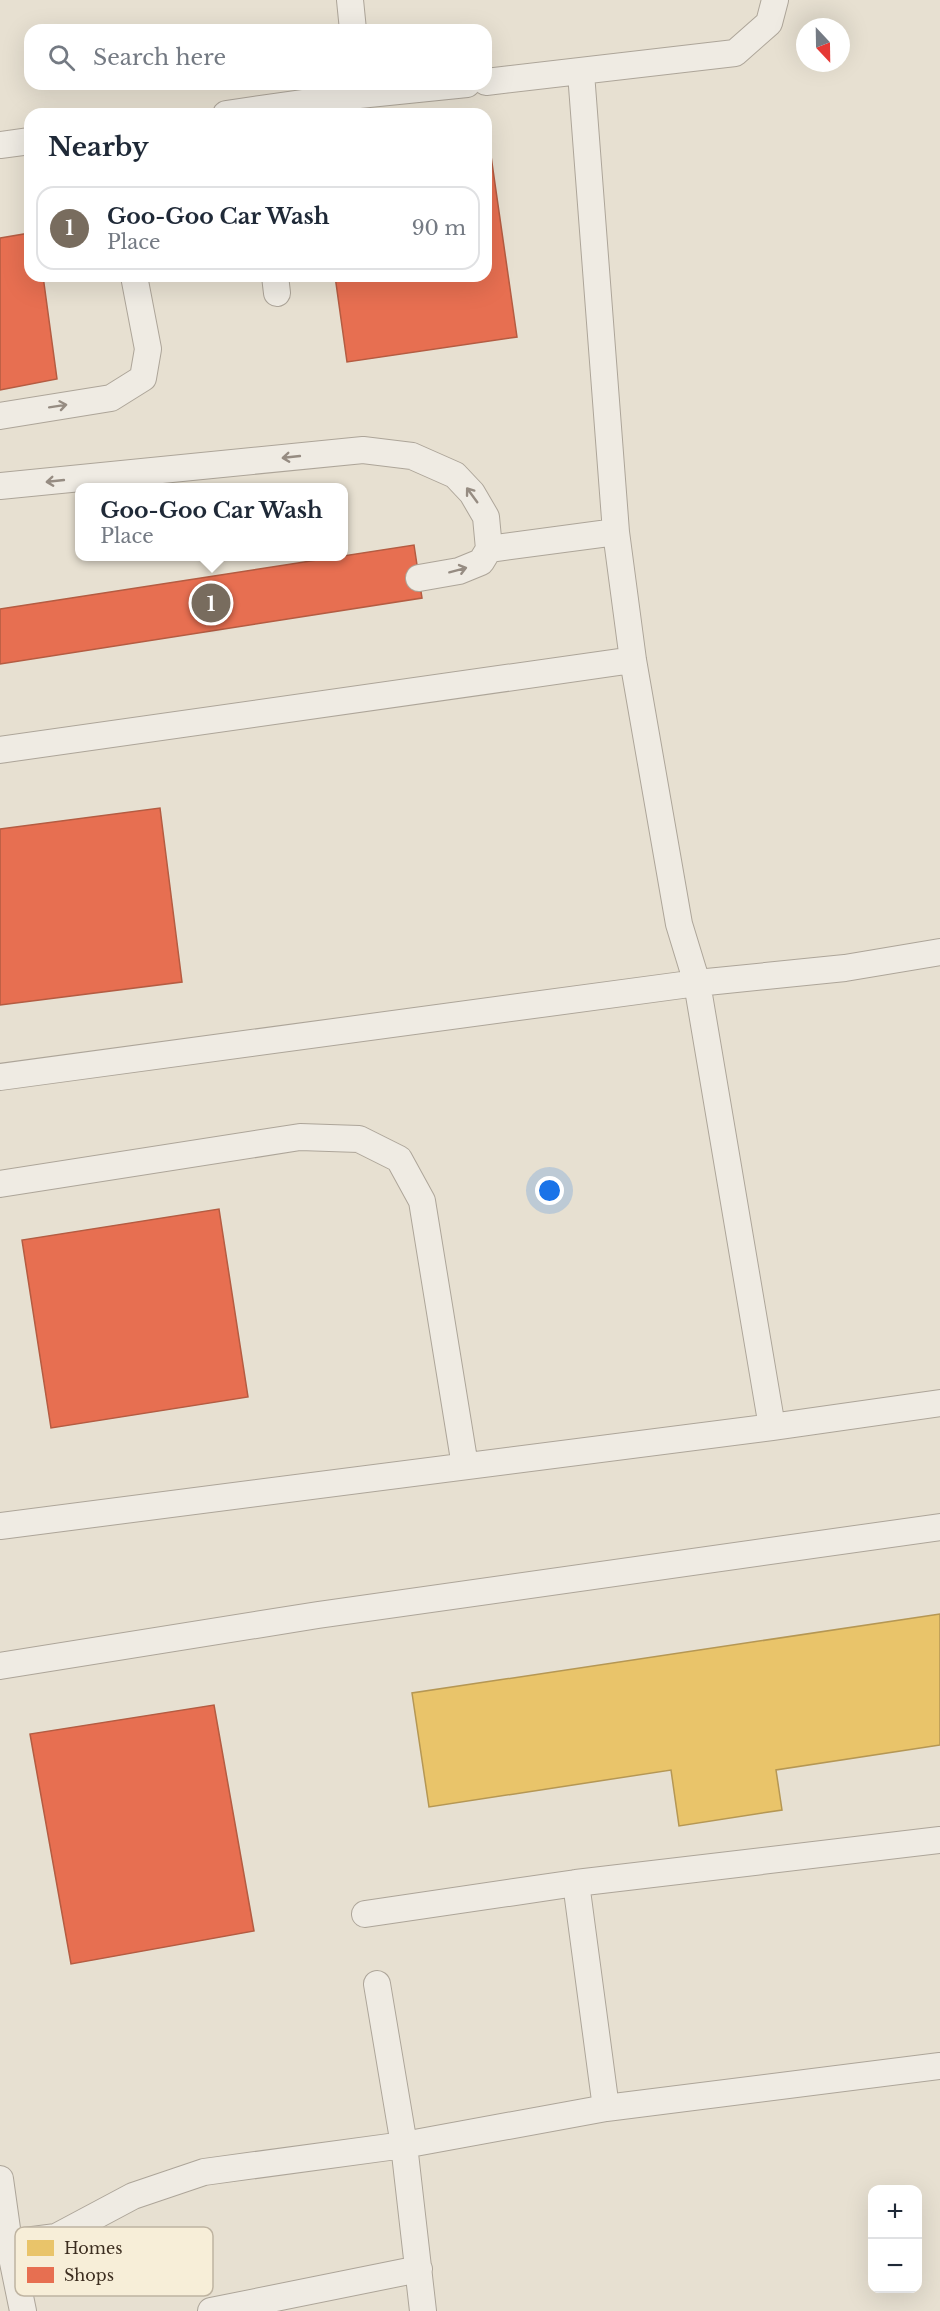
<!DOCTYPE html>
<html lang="en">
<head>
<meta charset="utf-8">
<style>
  body { margin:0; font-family:"Libre Baskerville",serif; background:#f2f2f3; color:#1f2937 }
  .controls { position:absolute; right:18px; bottom:18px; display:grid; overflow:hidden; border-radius:12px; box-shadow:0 6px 24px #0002 }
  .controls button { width:54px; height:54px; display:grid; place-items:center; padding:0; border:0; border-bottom:2px solid #e0e1e3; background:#fff; color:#1f2937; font:30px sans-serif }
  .compass { position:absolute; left:796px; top:18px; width:54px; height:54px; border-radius:50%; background:#fff; box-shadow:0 6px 24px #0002; rotate:158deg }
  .you { position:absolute; left:550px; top:1191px; width:21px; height:21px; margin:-15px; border:4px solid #fff; border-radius:50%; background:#1a73e8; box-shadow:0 0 0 9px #1a73e833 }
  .badge { display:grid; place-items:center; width:39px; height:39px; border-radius:50%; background:#786c5e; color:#fff; font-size:20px; font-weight:700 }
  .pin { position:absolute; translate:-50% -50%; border:3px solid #fff; box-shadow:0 2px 6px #0006 }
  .popup { position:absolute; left:75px; top:483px; width:273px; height:78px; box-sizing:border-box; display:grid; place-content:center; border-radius:12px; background:#fff; filter:drop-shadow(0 2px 4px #0005); font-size:20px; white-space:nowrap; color:#747a83 }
  .popup b { font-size:22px; color:#1f2937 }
  .popup::after { content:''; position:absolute; left:50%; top:100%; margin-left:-12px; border:12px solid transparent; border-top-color:#fff }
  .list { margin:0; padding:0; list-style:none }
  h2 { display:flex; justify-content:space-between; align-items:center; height:78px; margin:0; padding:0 24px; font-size:26px }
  h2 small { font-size:20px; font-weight:400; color:#747a83 }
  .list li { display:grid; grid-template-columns:39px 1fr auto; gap:18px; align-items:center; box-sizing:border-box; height:84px; margin:0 12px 12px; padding:0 12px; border:2px solid #e0e1e3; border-radius:18px }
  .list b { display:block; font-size:22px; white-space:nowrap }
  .list p { margin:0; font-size:20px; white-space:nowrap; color:#747a83 }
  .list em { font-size:20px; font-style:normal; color:#747a83 }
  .icon { flex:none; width:33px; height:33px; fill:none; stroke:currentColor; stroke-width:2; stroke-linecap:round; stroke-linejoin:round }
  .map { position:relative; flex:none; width:940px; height:2311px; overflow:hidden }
  .search { position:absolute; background:#fff; box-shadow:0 6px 24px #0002; left:24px; top:24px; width:468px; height:66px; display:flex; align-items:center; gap:15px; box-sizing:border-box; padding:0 21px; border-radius:18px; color:#747a83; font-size:22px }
  .panel { position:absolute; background:#fff; box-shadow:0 6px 24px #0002; left:24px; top:108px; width:468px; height:174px; border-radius:18px }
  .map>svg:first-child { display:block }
  .homes { fill:#e9c46a; stroke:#b59754; stroke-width:1.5 }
  .shops { fill:#e76f51; stroke:#b45c42; stroke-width:1.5 }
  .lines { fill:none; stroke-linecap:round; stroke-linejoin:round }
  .service-casing { stroke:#ada599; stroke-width:28 }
  .service { stroke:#efebe3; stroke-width:26 }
  .oneway { stroke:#968c82 }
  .key { fill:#f7eed8; stroke:#bfb4a1; stroke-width:1.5 }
  .key-label { font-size:16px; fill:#3d2e20 }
</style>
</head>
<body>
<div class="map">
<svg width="940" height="2311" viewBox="0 0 940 2311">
  <rect width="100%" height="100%" fill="#e7e0d1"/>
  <path class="homes" d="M940,1614V1745L776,1770L782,1810L679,1826L671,1770L429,1807L412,1693Z"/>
  <path class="shops" d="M486,142H489L517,337L347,362L335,276H486Z
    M30,233V276H43L57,379L0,390V238Z
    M414,545L422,598L0,664V609Z
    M160,808L182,982L0,1005V829Z
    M219,1209L248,1397L51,1428L22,1240Z
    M214,1705L254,1931L71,1964L30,1734Z"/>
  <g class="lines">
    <g class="service-casing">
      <path id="service" d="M350,0L353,30
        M581,73L616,532L633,660L679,924L697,983L772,1427
        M486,82L735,53L769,23L775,0
        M359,95L467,84
        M226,114L359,95L358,84
        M0,145L30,141
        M275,276L277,293
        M0,416L111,398L143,378L148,349L134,276
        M0,486L363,450L412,456L455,475L472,493L486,517L489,549L481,562L459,571L419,578
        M489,549L616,532
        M0,750L633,660
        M0,1077L697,983L845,968L940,952
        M0,1184L300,1137L359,1139L399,1159L422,1201L465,1466
        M0,1526L772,1427L940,1403
        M0,1666L318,1615L940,1527
        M576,1883L940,1840
        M377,1984L404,2145L423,2311
        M606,2108L940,2066
        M0,2179L9,2243L23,2311
        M0,2244L56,2237L133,2196L204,2172L404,2145L606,2108L576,1883L365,1914
        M211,2311L419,2269"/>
    </g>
    <use href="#service" class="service"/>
  </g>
  <defs><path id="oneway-shaft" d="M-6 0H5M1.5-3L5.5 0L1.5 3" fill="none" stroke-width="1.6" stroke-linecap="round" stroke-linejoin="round" transform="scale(1.5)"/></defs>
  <g class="oneway">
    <use href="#oneway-shaft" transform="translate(58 406) rotate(-9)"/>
    <use href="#oneway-shaft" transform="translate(291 457) rotate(174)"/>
    <use href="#oneway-shaft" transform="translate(55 481) rotate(174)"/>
    <use href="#oneway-shaft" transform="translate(472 495) rotate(-126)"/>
    <use href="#oneway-shaft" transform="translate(458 570) rotate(-15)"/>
  </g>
  <rect x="15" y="2227" width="198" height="69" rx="9" class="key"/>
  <rect x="27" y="2240" width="27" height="16" fill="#e9c46a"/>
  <rect x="27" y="2267" width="27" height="16" fill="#e76f51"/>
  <g class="key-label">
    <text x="64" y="2254">Homes</text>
    <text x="64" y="2281">Shops</text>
  </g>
</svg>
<div class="controls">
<button>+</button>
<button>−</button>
</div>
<svg class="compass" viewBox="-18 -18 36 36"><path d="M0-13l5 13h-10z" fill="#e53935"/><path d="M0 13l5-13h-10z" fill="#747a83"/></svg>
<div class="you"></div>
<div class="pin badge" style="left:211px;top:603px">1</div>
<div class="popup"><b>Goo-Goo Car Wash</b>Place</div>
<div class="search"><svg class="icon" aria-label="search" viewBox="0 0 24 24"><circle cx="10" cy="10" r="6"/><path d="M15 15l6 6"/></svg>Search here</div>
<section class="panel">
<h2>Nearby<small></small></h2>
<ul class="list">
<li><span class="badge">1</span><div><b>Goo-Goo Car Wash</b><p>Place</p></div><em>90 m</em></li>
</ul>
</section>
</div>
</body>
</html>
